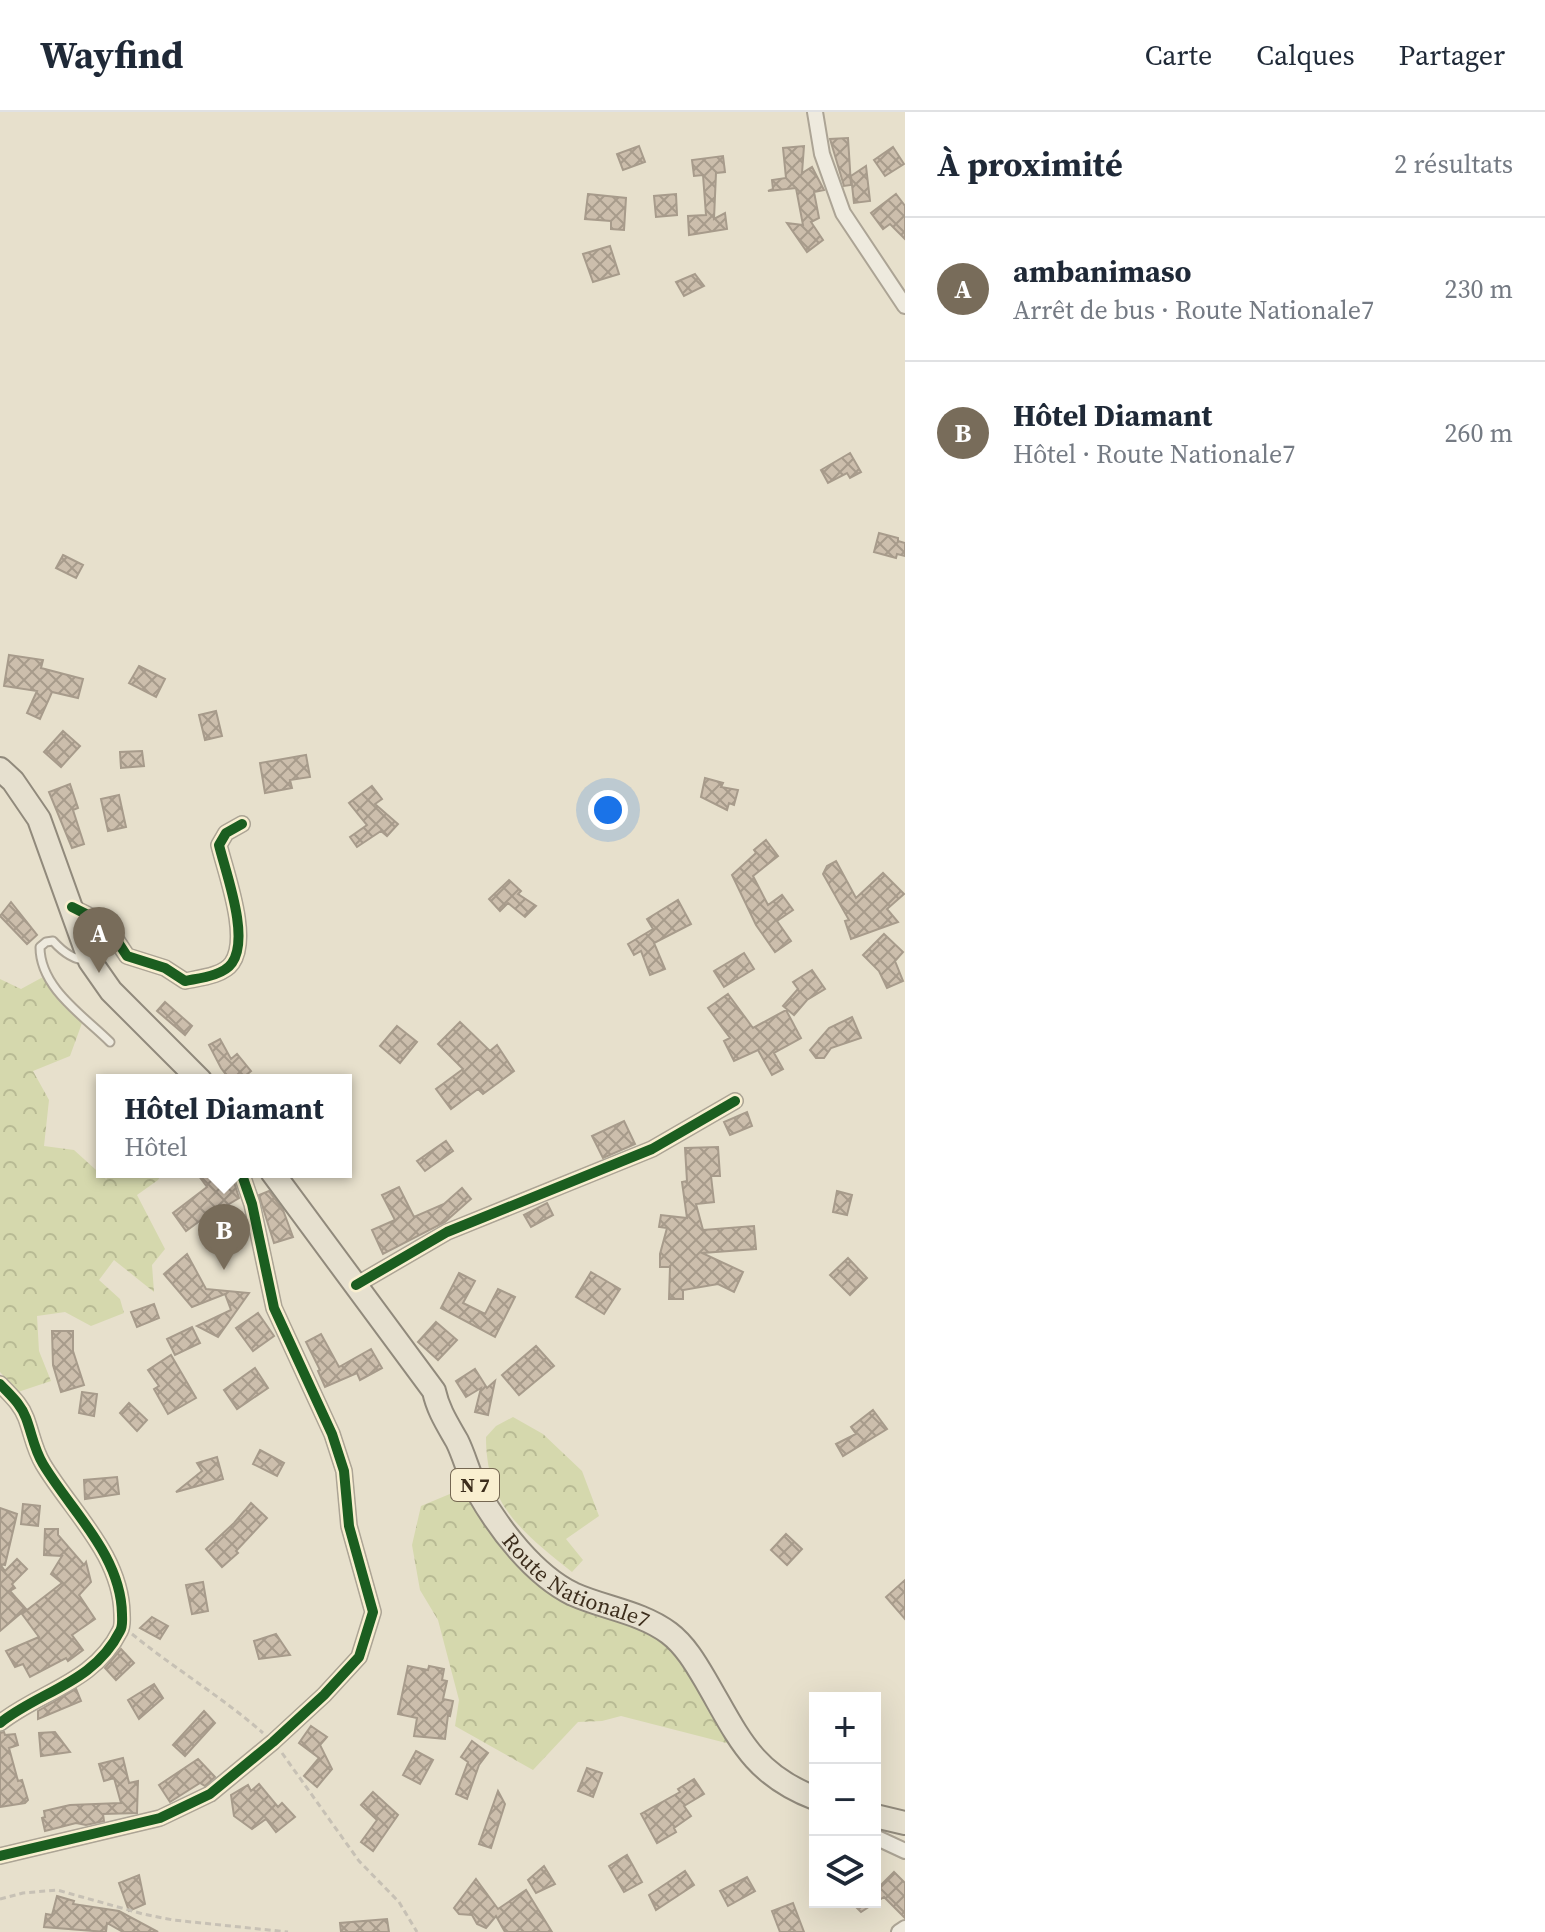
<!DOCTYPE html>
<html lang="fr">
<head>
<meta charset="utf-8">
<style>
  body { margin:0; font-family:"Source Serif 4",serif; background:#f2f2f3; color:#1f2937 }
  .controls { position:absolute; right:24px; bottom:24px; display:grid; overflow:hidden; border-radius:0px; box-shadow:0 8px 32px #0002 }
  .controls button { width:72px; height:72px; display:grid; place-items:center; padding:0; border:0; border-bottom:2px solid #e0e1e3; background:#fff; color:#1f2937; font:40px sans-serif }
  .you { position:absolute; left:608px; top:698px; width:28px; height:28px; margin:-20px; border:6px solid #fff; border-radius:50%; background:#1a73e8; box-shadow:0 0 0 12px #1a73e833 }
  .badge { display:grid; place-items:center; width:52px; height:52px; border-radius:50%; background:#786c5a; color:#fff; font-size:26px; font-weight:700 }
  .pin { position:absolute; translate:-50% -66px; filter:drop-shadow(0 2px 4px #0008) }
  .pin::after { content:''; position:absolute; top:42px; width:28px; height:24px; background:inherit; clip-path:polygon(0 0,100% 0,50% 100%) }
  .popup { position:absolute; left:96px; top:962px; width:256px; height:104px; box-sizing:border-box; display:grid; place-content:center; border-radius:0px; background:#fff; filter:drop-shadow(0 2px 6px #0005); font-size:26px; white-space:nowrap; color:#747a83 }
  .popup b { font-size:30px; color:#1f2937 }
  .popup::after { content:''; position:absolute; left:50%; top:100%; margin-left:-16px; border:16px solid transparent; border-top-color:#fff }
  .list { margin:0; padding:0; list-style:none }
  h2 { display:flex; justify-content:space-between; align-items:center; height:104px; margin:0; padding:0 32px; font-size:34px }
  h2 small { font-size:26px; font-weight:400; color:#747a83 }
  .list li { display:grid; grid-template-columns:52px 1fr auto; gap:24px; align-items:center; box-sizing:border-box; height:144px; padding:0 32px; border-top:2px solid #e0e1e3 }
  .list b { display:block; font-size:30px; white-space:nowrap }
  .list p { margin:0; font-size:26px; white-space:nowrap; color:#747a83 }
  .list em { font-size:26px; font-style:normal; color:#747a83 }
  .icon { flex:none; width:44px; height:44px; fill:none; stroke:currentColor; stroke-width:2; stroke-linecap:round; stroke-linejoin:round }
  .map { position:relative; flex:none; width:905px; height:1820px; overflow:hidden }
  header { display:flex; align-items:center; gap:48px; box-sizing:border-box; height:112px; padding:0 40px; background:#fff; border-bottom:2px solid #e0e1e3 }
  header strong { font-size:38px }
  nav { display:flex; gap:44px; margin-inline-start:auto; font-size:28px }
  main { display:flex }
  aside { flex:1; background:#fff }
  .map>svg:first-child { display:block }
  .forest { fill:url(#forest-crowns) }
  .building { fill:url(#building-cross-hatch); stroke:#a79b8b; stroke-width:2 }
  .lines { fill:none; stroke-linecap:round; stroke-linejoin:round }
  .lane-casing { stroke:#aca495; stroke-width:11 }
  .street-casing { stroke:#aca495; stroke-width:18 }
  .primary-casing { stroke:#918a7c; stroke-width:26 }
  .path { stroke:#c7c1b5; stroke-width:3; stroke-dasharray:6 4; stroke-linecap:butt }
  .lane { stroke:#eeeade; stroke-width:7 }
  .street { stroke:#eeeade; stroke-width:14 }
  .primary { stroke:#e6e0cf; stroke-width:22 }
  .cycleway-casing { stroke:#f9efd0; stroke-width:15 }
  .cycleway { stroke:#1b5e20; stroke-width:10 }
  .labels { text-anchor:middle; dominant-baseline:central; stroke-width:6; stroke-linejoin:round; paint-order:stroke }
  .shield { fill:#f9efd0; stroke:#756752; stroke-width:2 }
  .shield-label { font-size:20px; font-weight:bold; fill:#3c2d1c }
  .street-label { font-size:22px; fill:#3c2d1c; stroke:#f9efd0 }
</style>
</head>
<body>
<header>
<strong>Wayfind</strong>
<nav><a>Carte</a><a>Calques</a><a>Partager</a></nav>
</header>
<main>
<div class="map">
<svg width="905" height="1820" viewBox="0 0 905 1820">
  <defs>
    <pattern id="forest-crowns" width="20" height="18" patternUnits="userSpaceOnUse" patternTransform="scale(2)"><rect width="20" height="18" fill="#d5d8ad"/><path d="M2 6a3 3 0 1 1 6 0M12 15a3 3 0 1 1 6 0" fill="none" stroke="#b8ba94"/></pattern>
    <pattern id="building-cross-hatch" width="8" height="8" patternUnits="userSpaceOnUse" patternTransform="scale(2)"><rect width="8" height="8" fill="#ccbeac"/><path d="M0 0l8 8M0 8l8-8" fill="none" stroke="#a79b8b"/></pattern>
  </defs>
  <rect width="100%" height="100%" fill="#e7e0cc"/>
  <path class="forest" d="M43,865L82,911L70,944L33,959L49,988L44,1034L74,1038L106,1067L116,1060H163L158,1068L137,1083L165,1137L152,1153L154,1180L114,1148L99,1168L120,1187L124,1201L91,1214L65,1200L37,1204L39,1239L51,1269L18,1280L0,1260V867L21,877Z
    M513,1305L543,1322L582,1359L599,1404L566,1427L583,1448L572,1460C522,1420 486,1393 486,1325L496,1314Z
    M469,1374L515,1442L677,1530L734,1633L621,1604L602,1609L578,1610L533,1658L455,1614L459,1588L438,1508L420,1478L412,1433L421,1394Z"/>
  <path class="building" d="M848,26L851,73L844,74L830,27Z
    M639,34L645,50L623,58L617,42Z
    M804,34L802,61L812,55L824,78L814,80L819,106L811,110L823,128L807,140L787,111L803,113L796,76L768,79L773,77L772,68L786,66L783,36Z
    M893,35L904,52L885,64L874,48Z
    M723,44L725,60L716,61L714,107L725,101L727,117L689,123L688,104L706,103L703,63L694,64L692,48Z
    M866,54L870,89L854,91L851,64Z
    M588,82L626,86L624,118L611,117V109L585,107Z
    M676,82L677,103L656,105L654,84Z
    M896,82L905,94V127L890,112L883,117L871,101Z
    M610,134L619,162L593,170L583,142Z
    M695,162L704,174L684,184L676,170Z
    M850,341L861,360L850,366L847,361L828,371L821,358Z
    M879,421L898,426V429L905,431V444L897,442L896,446L874,440Z
    M63,443L83,453L76,466L56,456Z
    M9,543L43,548L41,556L83,567L78,586L52,580L40,607L27,601L37,579L4,574Z
    M139,554L165,567L156,585L129,571Z
    M216,599L222,624L205,628L199,603Z
    M63,619L80,634L61,655L44,640Z
    M142,639L144,654L121,656L120,640Z
    M306,643L310,665L290,668L292,676L265,681L260,651Z
    M705,666L723,671L721,675L738,678L734,693L729,691L727,698L701,685Z
    M70,672L78,696L73,698L84,732L72,736L49,680Z
    M372,674L382,687L375,692L398,712L387,724L381,719L357,735L350,725L367,713L349,691Z
    M119,683L126,715L108,719L101,687Z
    M766,728L778,744L753,764L768,793L782,783L793,798L777,809L791,829L775,840L756,813L732,763L756,741L754,738Z
    M836,749L856,786L883,761L904,782L887,797L898,810L851,827L845,809L849,808L823,762L827,754Z
    M509,768L521,779L518,782L536,794L525,805L508,791L500,799L489,787Z
    M678,788L691,812L654,831L665,857L650,863L641,839L634,843L628,832L653,817L647,807Z
    M11,790L37,823L27,832L0,804Z
    M884,822L903,840L895,849L903,869L887,876L879,859L863,843Z
    M744,841L754,857L724,875L714,859Z
    M812,858L825,877L807,888L794,903L783,894L798,877L793,870Z
    M728,882L753,916L786,898L801,926L774,941L783,957L772,963L758,938L734,949L724,929L730,926L708,896Z
    M165,890L192,914L185,923L157,899Z
    M852,905L861,926L831,936L824,946H816L810,938L829,916Z
    M460,910L490,939L497,933L514,959L483,982L478,977L451,997L436,977L463,957L438,932Z
    M397,914L417,930L400,951L380,934Z
    M220,927L231,947L237,942L251,959L240,968H230L221,956L209,933Z
    M747,1000L752,1014L730,1023L724,1010Z
    M624,1009L635,1032L603,1046L592,1024Z
    M446,1029L453,1039L425,1059L417,1049Z
    M718,1035L720,1064H711L714,1090L696,1092L703,1118L754,1114L756,1137L702,1141L743,1160L734,1180L718,1172L683,1178V1187H669L670,1155H660V1142L667,1116L659,1115L661,1103L687,1106L682,1070L687,1069L685,1036Z
    M196,1060H231L239,1086L219,1098L217,1096L186,1119L173,1101L207,1075Z
    M399,1075L414,1105L444,1092L462,1076L471,1087L445,1110L383,1142L372,1118L395,1108L382,1083Z
    M269,1079L283,1098L293,1125L274,1131L259,1083Z
    M837,1079L852,1083L847,1103L833,1100Z
    M547,1091L553,1103L531,1115L524,1103Z
    M187,1142L206,1177L249,1181L218,1225L197,1214L231,1198L225,1182L192,1195L164,1162Z
    M848,1146L867,1166L850,1183L830,1163Z
    M591,1160L620,1177L604,1202L576,1185Z
    M459,1161L475,1169L463,1191L485,1202L498,1177L515,1185L495,1225L441,1196Z
    M154,1192L159,1206L137,1215L131,1200Z
    M258,1201L274,1224L253,1239L236,1216Z
    M436,1210L457,1228L438,1248L418,1230Z
    M192,1215L200,1231L175,1243L167,1227Z
    M52,1219H73V1239L84,1273L61,1280L53,1253Z
    M321,1222L339,1255L371,1237L382,1256L360,1268L357,1261L325,1275L318,1259L320,1258L306,1230Z
    M536,1234L554,1254L519,1283L502,1263Z
    M171,1243L196,1286L168,1302L154,1277L159,1274L148,1258Z
    M255,1256L268,1276L237,1297L224,1278Z
    M475,1257L487,1276L495,1269L488,1303L475,1300L481,1276L466,1285L456,1269Z
    M82,1280L97,1282L94,1304L79,1301Z
    M129,1291L147,1308L137,1319L120,1301Z
    M873,1298L887,1317L843,1344L836,1332L856,1322L851,1315Z
    M260,1338L284,1351L277,1364L253,1352Z
    M217,1345L223,1367L176,1380L202,1359L197,1351Z
    M117,1365L119,1382L85,1387L84,1368Z
    M251,1391L267,1406L236,1439L238,1441L222,1455L206,1437L234,1411Z
    M23,1392L40,1394L38,1414L21,1412Z
    M0,1396L17,1402L5,1453L0,1452L5,1459L17,1447L27,1457L12,1472L15,1476L10,1479L26,1497L0,1519Z
    M45,1417H58V1423L84,1453L86,1450L91,1470L79,1483L95,1507L72,1523L83,1538L68,1549L66,1546L30,1565L23,1552L15,1555L6,1539L39,1525L22,1502L62,1471L51,1462L62,1444L44,1443Z
    M786,1422L802,1437L787,1453L771,1438Z
    M905,1468V1507L886,1485Z
    M203,1470L208,1499L192,1502L186,1473Z
    M152,1505L168,1514L160,1527L140,1516Z
    M276,1522L290,1543L259,1547L254,1529Z
    M121,1537L134,1551L116,1568L105,1556Z
    M408,1554L428,1558L429,1554L444,1557L442,1568L447,1569L443,1587L453,1589L450,1604L448,1603L445,1627L414,1624L417,1606L398,1602Z
    M154,1572L163,1586L139,1607L128,1588Z
    M76,1577L81,1589L38,1607V1599Z
    M204,1599L215,1611L185,1644L173,1633Z
    M311,1614L327,1625L320,1633L332,1657L317,1675L304,1664L319,1646L299,1631Z
    M4,1620L5,1623L15,1622L18,1633L9,1636L18,1669L22,1668L28,1688L25,1691L0,1695V1621Z
    M55,1620L70,1640L41,1644L39,1621Z
    M472,1629L488,1641L479,1653L467,1687L456,1682L468,1650L461,1645Z
    M416,1639L433,1648L420,1672L403,1663Z
    M123,1646L129,1671L138,1669L137,1701L103,1702L104,1709L86,1713L76,1711L45,1719L42,1706L45,1705L44,1699L70,1693L121,1691L114,1666L104,1669L99,1652Z
    M198,1647L215,1665L205,1674L200,1671L170,1690L159,1673Z
    M587,1656L602,1661L593,1685L578,1679Z
    M694,1667L704,1682L684,1694L691,1704L674,1716L676,1720L657,1731L641,1702L680,1680L678,1677Z
    M259,1672L278,1695L282,1691L295,1705L276,1720L266,1707L252,1717L234,1704L231,1683L248,1673L251,1679Z
    M498,1679L505,1692L491,1736L479,1732Z
    M373,1680L398,1703L373,1739L361,1730L377,1708L361,1693Z
    M627,1743L642,1770L624,1780L609,1754Z
    M544,1754L555,1772L536,1781L528,1768Z
    M685,1759L694,1773L656,1798L649,1783Z
    M894,1760L905,1771V1806L884,1785L861,1800L857,1796L864,1790H875V1779Z
    M139,1763L145,1792L129,1799L119,1771Z
    M747,1765L755,1779L728,1794L720,1779Z
    M476,1767L498,1797L526,1778L552,1820H505L496,1804L486,1816L477,1812L472,1803L459,1802L454,1796Z
    M57,1784L74,1789L73,1792L119,1799L158,1820H123L107,1811L106,1820L44,1815L46,1802L52,1803Z
    M793,1791L804,1820H780L772,1799Z
    M387,1807L389,1820H341L340,1811Z"/>
  <g class="lines">
    <g class="lane-casing">
      <path id="lane" d="M86,848C73,848 62,839 53,829L46,830L40,835C40,876 84,904 110,930"/>
    </g>
    <g class="street-casing">
      <path id="street" d="M815,0L822,42L843,101L905,194
        M72,795L106,812L127,844L165,856L185,869C199,866 223,864 232,851C250,825 226,762 219,733L226,721L242,712
        M356,1173L447,1120L652,1037L735,989
        M0,1272C10,1283 21,1292 26,1306C32,1322 34,1337 43,1352C71,1399 121,1443 122,1502C122,1508 123,1514 120,1519C94,1571 40,1579 0,1611
        M875,1725L905,1739
        M0,1744L160,1706L210,1682L273,1630L324,1583L359,1545L373,1500L349,1414L344,1359L332,1322L274,1196L252,1092L241,1060
        M899,1820L905,1816"/>
    </g>
    <g class="primary-casing">
      <g id="primary">
        <path d="M0,657L13,669L39,707L90,849L111,879L200,968"/>
        <path id="s1" d="M272,1060L434,1279C438,1298 448,1313 457,1329C465,1345 469,1364 478,1380C499,1417 534,1463 573,1482C604,1496 641,1500 669,1521C685,1533 696,1552 706,1569C738,1624 752,1662 815,1686"/>
        <path d="M875,1704L905,1711"/>
      </g>
    </g>
    <path class="path" d="M132,1522C175,1557 222,1585 263,1621
      M282,1641L359,1749L399,1790L417,1820
      M0,1787L23,1781L57,1778L143,1802L173,1808L288,1820"/>
    <use href="#lane" class="lane"/>
    <use href="#street" class="street"/>
    <use href="#primary" class="primary"/>
    <g class="cycleway-casing">
      <path id="cycleway" d="M72,795L106,812L127,844L165,856L185,869C199,866 223,864 232,851C250,825 226,762 219,733L226,721L242,712
        M356,1173L447,1120L652,1037L735,989
        M0,1272C10,1283 21,1292 26,1306C32,1322 34,1337 43,1352C71,1399 121,1443 122,1502C122,1508 123,1514 120,1519C94,1571 40,1579 0,1611
        M0,1744L160,1706L210,1682L273,1630L324,1583L359,1545L373,1500L349,1414L344,1359L332,1322L274,1196L252,1092L241,1060"/>
    </g>
    <use href="#cycleway" class="cycleway"/>
  </g>
  <g class="labels">
    <rect class="shield" x="451" y="1357" width="48" height="32" rx="6"/>
    <g class="shield-label">
      <text x="475" y="1373">N 7</text>
    </g>
    <g class="street-label">
      <text stroke="none"><textPath href="#s1" startOffset="520">Route Nationale7</textPath></text>
    </g>
  </g>
</svg>
<div class="controls">
<button>+</button>
<button>−</button>
<button><svg class="icon" aria-label="layers" viewBox="0 0 24 24"><path d="M12 4l9 5-9 5-9-5zM3 14l9 5 9-5"/></svg></button>
</div>
<div class="you"></div>
<div class="pin badge" style="left:99px;top:861px">A</div>
<div class="pin badge" style="left:224px;top:1158px">B</div>
<div class="popup"><b>Hôtel Diamant</b>Hôtel</div>
</div>
<aside>
<h2>À proximité<small>2 résultats</small></h2>
<ul class="list">
<li><span class="badge">A</span><div><b>ambanimaso</b><p>Arrêt de bus · Route Nationale7</p></div><em>230 m</em></li>
<li><span class="badge">B</span><div><b>Hôtel Diamant</b><p>Hôtel · Route Nationale7</p></div><em>260 m</em></li>
</ul>
</aside>
</main>
</body>
</html>
